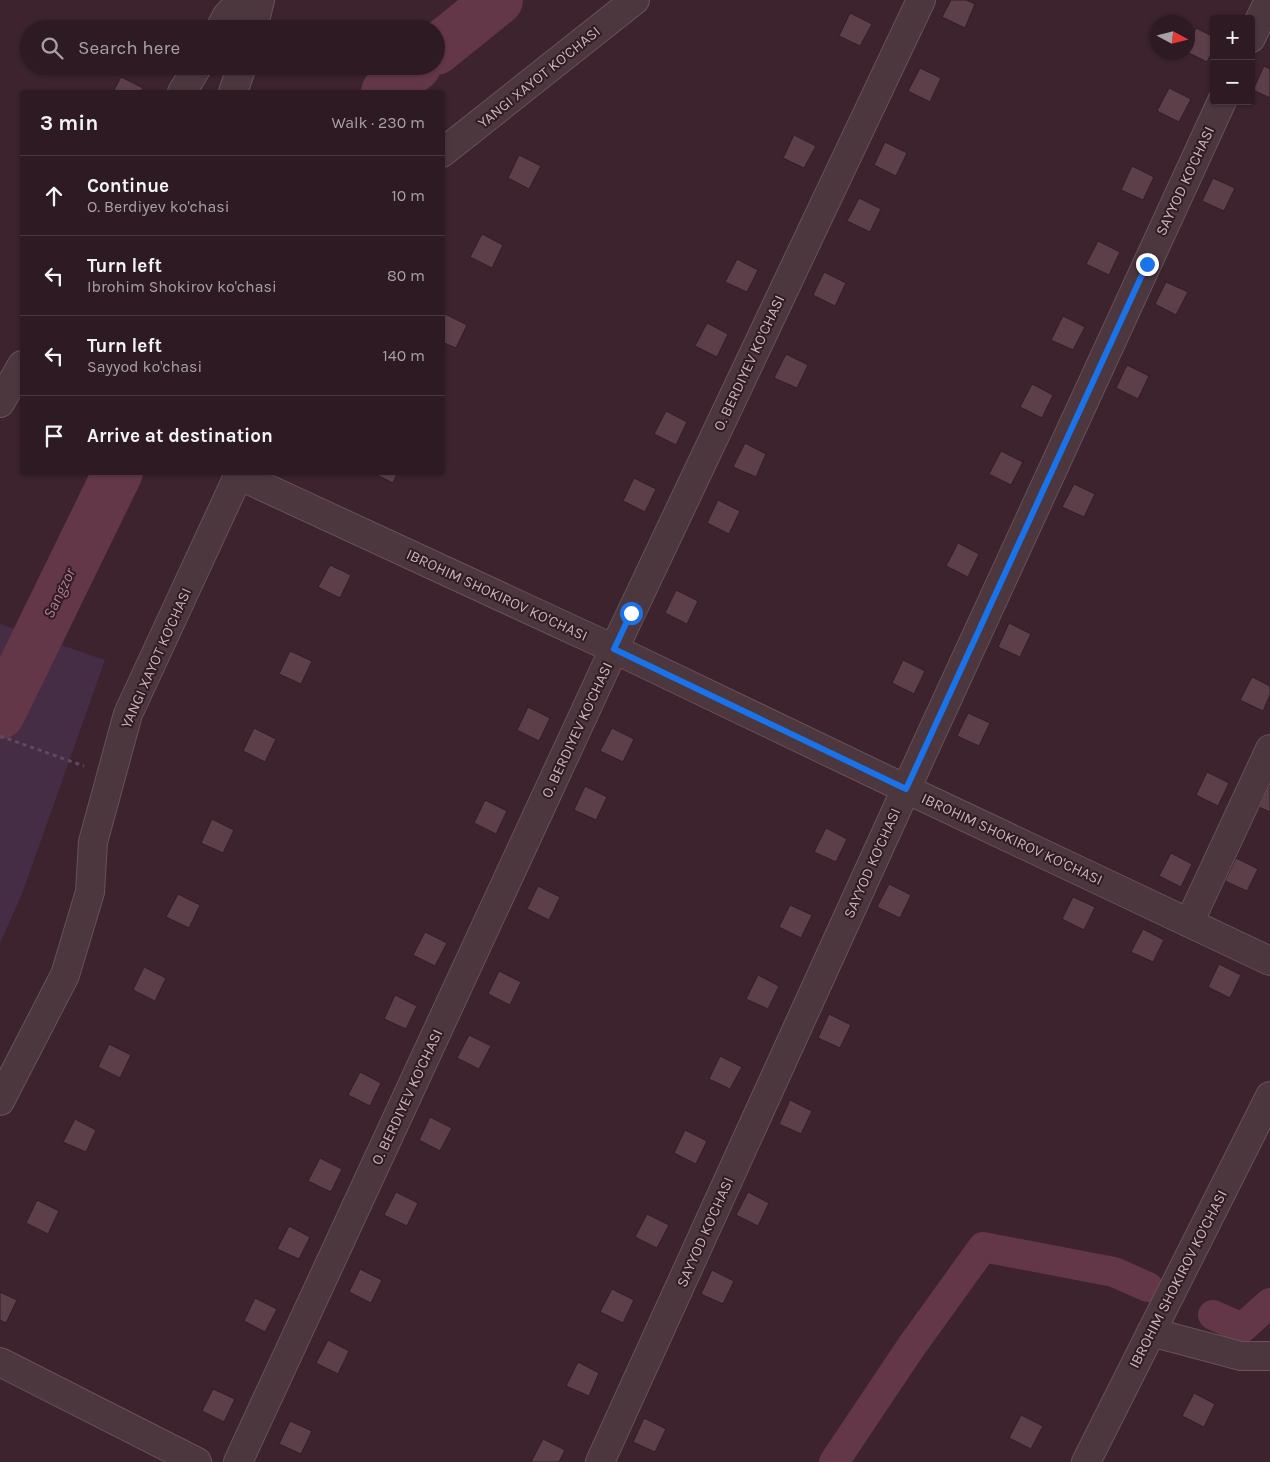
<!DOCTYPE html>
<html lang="en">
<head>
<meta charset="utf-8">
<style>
  body { margin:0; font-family:Karla,sans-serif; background:#39272f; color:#f1f3f6 }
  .controls { position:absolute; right:15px; top:15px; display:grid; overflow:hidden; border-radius:5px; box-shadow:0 1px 4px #0004 }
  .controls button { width:45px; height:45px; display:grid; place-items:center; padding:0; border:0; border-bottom:1px solid #483840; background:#2d1a22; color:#f1f3f6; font:25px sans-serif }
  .compass { position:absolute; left:1150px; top:15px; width:45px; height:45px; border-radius:50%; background:#2d1a22; box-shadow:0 1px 4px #0004; rotate:97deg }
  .stop { position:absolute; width:15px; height:15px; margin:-11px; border:4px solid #1a73e8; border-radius:50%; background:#fff }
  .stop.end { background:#1a73e8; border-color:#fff; box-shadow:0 1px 5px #0008 }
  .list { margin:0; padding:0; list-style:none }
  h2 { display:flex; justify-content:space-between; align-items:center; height:65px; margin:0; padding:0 20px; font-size:21px }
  h2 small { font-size:16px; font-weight:400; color:#a7a1a5 }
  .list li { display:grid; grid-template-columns:32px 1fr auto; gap:15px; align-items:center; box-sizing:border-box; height:80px; padding:0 20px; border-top:1px solid #483840 }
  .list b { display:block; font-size:19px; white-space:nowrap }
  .list p { margin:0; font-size:16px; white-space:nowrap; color:#a7a1a5 }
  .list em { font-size:16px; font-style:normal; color:#a7a1a5 }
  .icon { flex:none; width:28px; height:28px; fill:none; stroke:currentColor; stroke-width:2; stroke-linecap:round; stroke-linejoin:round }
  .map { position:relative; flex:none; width:1270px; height:1462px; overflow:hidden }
  .search { position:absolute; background:#2d1a22; box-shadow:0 1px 4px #0004; left:20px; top:20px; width:425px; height:55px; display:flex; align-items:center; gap:12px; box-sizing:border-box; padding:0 18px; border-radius:28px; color:#a7a1a5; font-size:19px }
  .panel { position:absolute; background:#2d1a22; box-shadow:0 1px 4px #0004; left:20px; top:90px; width:425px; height:385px; border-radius:5px }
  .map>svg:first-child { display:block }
  .green { fill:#442d45 }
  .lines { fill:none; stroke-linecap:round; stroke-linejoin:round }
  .canal { stroke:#633747; stroke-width:30 }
  .river { stroke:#633747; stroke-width:50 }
  .building { fill:#5c3f49; stroke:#331e26 }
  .minor-casing { stroke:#67525a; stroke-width:30 }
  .path { stroke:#604a5c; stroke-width:3; stroke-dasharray:4 4; stroke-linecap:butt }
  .minor { stroke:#4c373f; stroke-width:28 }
  .route { stroke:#1a73e8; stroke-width:6 }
  .labels { text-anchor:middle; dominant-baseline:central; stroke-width:4; stroke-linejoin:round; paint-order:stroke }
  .street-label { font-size:15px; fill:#c8b3ba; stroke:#311c24 }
  .water-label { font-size:16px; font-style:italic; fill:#b07b8e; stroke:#311c24 }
</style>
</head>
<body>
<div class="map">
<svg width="1270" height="1462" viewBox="0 0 1270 1462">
  <rect width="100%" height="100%" fill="#3c232d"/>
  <path class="green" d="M0,624L105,660L22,894L0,943Z"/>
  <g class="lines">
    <path class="canal" d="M1213,1315L1242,1328L1270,1303
      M834,1462L911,1347L983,1247L1114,1272L1148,1287"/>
    <path class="river" d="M436,50L498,0
      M386,92L397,81L416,66
      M0,714L118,472"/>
  </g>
  <path class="building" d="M951,0H966L975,4L965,28L942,17Z
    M850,13L872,24L860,46L839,36Z
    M1196,28L1214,37V48L1207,62L1187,52L1188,47Z
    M1264,66L1270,69V98L1253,90Z
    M920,68L941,78L930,102L908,91Z
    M121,77L143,88L140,92H113Z
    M1169,88L1191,99L1179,122L1157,111Z
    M794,135L816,146L804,168L783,158Z
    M885,142L907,153L896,176L874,165Z
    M519,155L541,166L529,189L508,178Z
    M1132,166L1154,177L1143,200L1121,190Z
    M1213,178L1235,188L1224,211L1202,201Z
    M859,198L881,209L870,232L847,221Z
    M482,234L503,245L492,268L470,257Z
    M1098,241L1120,252L1109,275L1086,264Z
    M737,259L758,270L747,292L725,282Z
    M824,272L846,283L835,306L813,295Z
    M1166,282L1188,292L1176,315L1155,304Z
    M445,314L467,325L456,348L442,342V320Z
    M1063,316L1085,327L1073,350L1051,340Z
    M707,323L728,334L717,357L695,346Z
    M786,354L808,365L797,388L774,378Z
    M1127,365L1149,376L1138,399L1116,388Z
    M1032,384L1053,395L1042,418L1020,407Z
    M666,411L687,422L676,445L654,434Z
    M745,443L766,454L756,477L733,467Z
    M1001,451L1023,462L1011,485L989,474Z
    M371,472H398L393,483Z
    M634,478L656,489L645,512L623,501Z
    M1074,484L1095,494L1084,517L1062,507Z
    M718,500L740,511L729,534L707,523Z
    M958,543L979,554L968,577L946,566Z
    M330,565L351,575L340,598L318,587Z
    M676,590L698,601L687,624L665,613Z
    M1009,623L1031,634L1020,657L998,647Z
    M290,651L312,661L301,684L279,674Z
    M903,660L925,671L914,694L892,683Z
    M1252,677L1270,686V695L1263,711L1240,700Z
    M528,707L550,718L539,741L517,730Z
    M968,713L990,723L979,746L957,736Z
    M254,728L276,739L265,762L243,751Z
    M612,728L634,739L623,762L600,751Z
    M1207,772L1229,783L1218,806L1196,795Z
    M1270,784V812L1259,807Z
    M585,786L607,797L596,820L574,810Z
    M485,800L507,811L496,834L474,823Z
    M212,819L234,830L223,853L201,843Z
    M826,828L847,839L836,862L814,852Z
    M1171,853L1192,864L1181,887L1159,876Z
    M1236,858L1258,869L1247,891L1225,881Z
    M889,884L911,895L900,918L877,907Z
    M538,886L560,897L549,920L527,909Z
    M178,894L200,905L189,928L166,917Z
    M1073,897L1095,907L1084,930L1062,919Z
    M790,905L812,915L801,938L779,927Z
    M1143,929L1164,940L1153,962L1131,952Z
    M425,932L447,943L435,966L413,955Z
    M1219,964L1241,975L1230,998L1208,987Z
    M144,967L166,978L155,1001L133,990Z
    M499,971L521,982L510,1005L488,994Z
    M758,975L779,986L768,1009L746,999Z
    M395,995L417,1006L406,1029L384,1019Z
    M829,1014L851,1025L840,1048L818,1038Z
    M469,1035L491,1046L479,1069L457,1058Z
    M109,1044L131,1055L120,1078L98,1067Z
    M720,1056L742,1067L730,1089L709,1079Z
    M360,1072L381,1083L370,1106L348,1095Z
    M790,1100L812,1111L801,1134L779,1124Z
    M430,1117L452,1128L440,1151L419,1140Z
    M75,1119L96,1130L86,1152L63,1142Z
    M685,1130L707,1141L696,1164L674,1153Z
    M320,1158L342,1169L331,1192L308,1181Z
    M396,1192L418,1203L407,1226L384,1215Z
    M748,1192L769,1203L758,1226L736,1215Z
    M37,1200L59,1211L48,1234L26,1223Z
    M647,1214L669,1225L657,1248L635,1237Z
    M289,1226L310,1237L299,1259L277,1249Z
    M360,1269L382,1280L371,1303L349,1292Z
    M712,1270L734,1281L723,1304L701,1294Z
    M612,1289L634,1300L623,1323L600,1312Z
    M0,1292L17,1300L6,1323L0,1320Z
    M255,1298L277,1309L265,1332L244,1321Z
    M328,1340L349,1351L338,1374L316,1363Z
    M578,1362L599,1373L589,1396L566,1386Z
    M213,1389L235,1399L224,1422L202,1411Z
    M1194,1393L1215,1404L1204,1427L1182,1416Z
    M1021,1415L1043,1426L1031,1449L1009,1438Z
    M644,1418L666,1429L655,1452L633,1442Z
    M290,1421L312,1431L301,1454L279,1444Z
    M543,1439L565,1450L559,1462H531Z"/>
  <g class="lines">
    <g class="minor-casing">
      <path id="minor" d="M220,29L226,17L241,0
        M253,29L260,0
        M1251,38L1269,0
        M182,92L198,66
        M233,92L242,66
        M442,153L635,0
        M0,403L22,365
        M238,472V475L614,649L906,789L1270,961
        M1189,923L1270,749
        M0,1101L65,975L90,892L93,842L128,714L240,472
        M1151,1332L1241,1356H1270
        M0,1362L197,1462
        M238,1462L614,649L921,0
        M600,1462L906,789L1222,101
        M1086,1462L1270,1096"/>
    </g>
    <path class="path" d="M0,736L84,766"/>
    <use href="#minor" class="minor"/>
  </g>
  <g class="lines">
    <path class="route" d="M631,613L614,649L906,789L1147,264"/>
  </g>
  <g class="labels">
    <g class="street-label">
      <text transform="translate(539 77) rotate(-39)">YANGI XAYOT KO'CHASI</text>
      <text transform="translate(1185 181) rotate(-65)">SAYYOD KO'CHASI</text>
      <text transform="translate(749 363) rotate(-65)">O. BERDIYEV KO'CHASI</text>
      <text transform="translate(497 595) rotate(25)">IBROHIM SHOKIROV KO'CHASI</text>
      <text transform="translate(156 658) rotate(-66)">YANGI XAYOT KO'CHASI</text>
      <text transform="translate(577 730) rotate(-65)">O. BERDIYEV KO'CHASI</text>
      <text transform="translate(1012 839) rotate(25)">IBROHIM SHOKIROV KO'CHASI</text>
      <text transform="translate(872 863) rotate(-66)">SAYYOD KO'CHASI</text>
      <text transform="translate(407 1097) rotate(-65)">O. BERDIYEV KO'CHASI</text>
      <text transform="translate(705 1232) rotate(-66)">SAYYOD KO'CHASI</text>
      <text transform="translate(1178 1279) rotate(-63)">IBROHIM SHOKIROV KO'CHASI</text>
    </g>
    <g class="water-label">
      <text transform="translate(59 593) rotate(-64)">Sangzor</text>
    </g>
  </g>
</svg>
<div class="controls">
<button>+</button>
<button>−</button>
</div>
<svg class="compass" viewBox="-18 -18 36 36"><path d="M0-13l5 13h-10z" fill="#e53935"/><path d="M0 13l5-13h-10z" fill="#a7a1a5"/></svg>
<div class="stop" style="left:631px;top:613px"></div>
<div class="stop end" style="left:1147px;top:264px"></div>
<div class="search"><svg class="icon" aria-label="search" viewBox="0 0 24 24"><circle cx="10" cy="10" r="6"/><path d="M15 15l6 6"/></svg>Search here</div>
<section class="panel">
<h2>3 min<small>Walk · 230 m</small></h2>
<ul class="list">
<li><svg class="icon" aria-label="ahead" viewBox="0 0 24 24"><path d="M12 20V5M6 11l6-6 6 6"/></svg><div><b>Continue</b><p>O. Berdiyev ko'chasi</p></div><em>10 m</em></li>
<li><svg class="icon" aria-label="left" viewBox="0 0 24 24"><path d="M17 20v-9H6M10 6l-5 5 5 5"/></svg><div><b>Turn left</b><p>Ibrohim Shokirov ko'chasi</p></div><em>80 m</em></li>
<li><svg class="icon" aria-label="left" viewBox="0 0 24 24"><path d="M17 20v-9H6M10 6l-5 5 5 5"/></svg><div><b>Turn left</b><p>Sayyod ko'chasi</p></div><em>140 m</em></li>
<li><svg class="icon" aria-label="arrive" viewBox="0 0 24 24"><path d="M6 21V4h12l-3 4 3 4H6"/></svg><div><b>Arrive at destination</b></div></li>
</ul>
</section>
</div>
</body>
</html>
